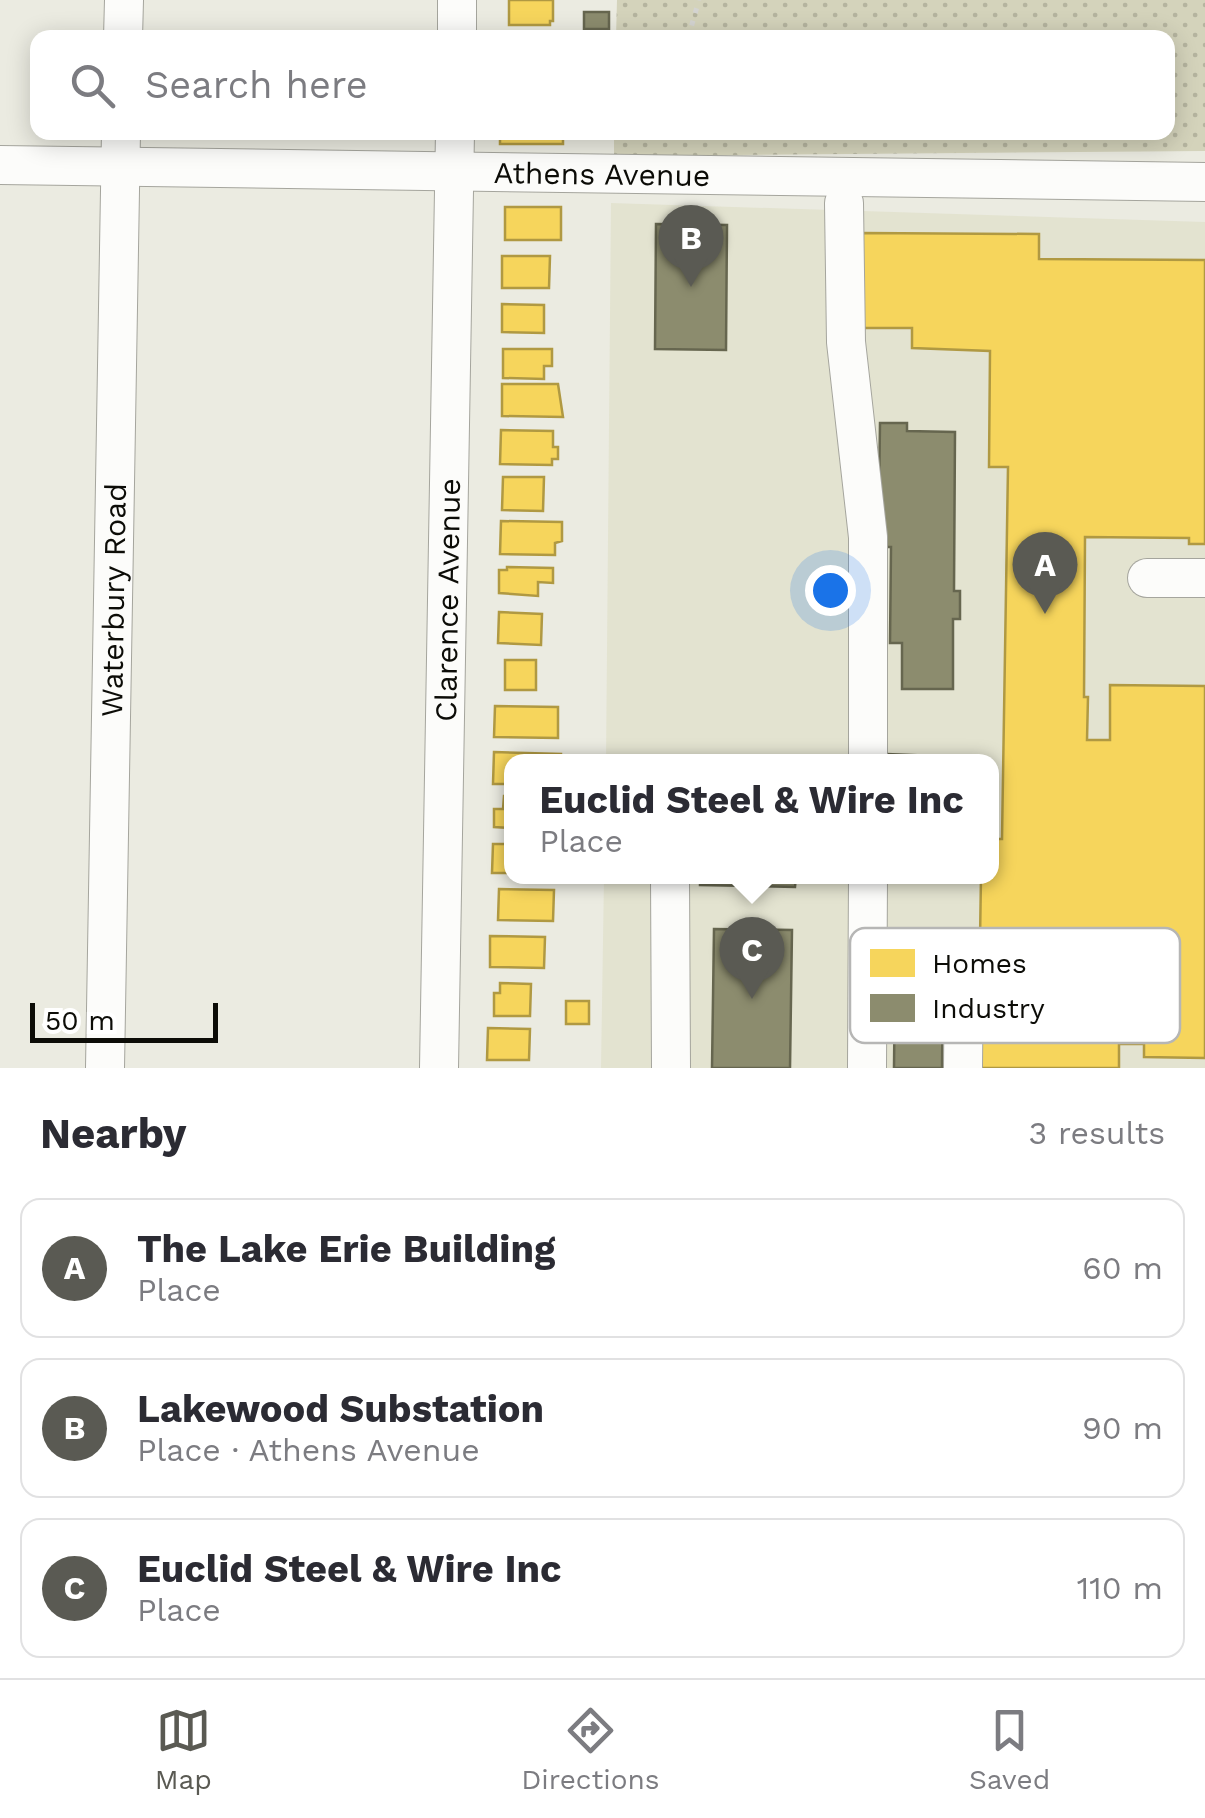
<!DOCTYPE html>
<html lang="en">
<head>
<meta charset="utf-8">
<style>
  body { margin:0; font-family:"Work Sans",sans-serif; background:#f2f2f3; color:#2b2b33 }
  .scale { position:absolute; left:30px; bottom:25px; width:188px; box-sizing:border-box; padding-left:10px; border:5px solid #0c0c07; border-top:0; font-size:28px; line-height:35px; white-space:nowrap; color:#0c0c07; -webkit-text-stroke:8px #fff; paint-order:stroke }
  .you { position:absolute; left:830px; top:590px; width:35px; height:35px; margin:-25px; border:8px solid #fff; border-radius:50%; background:#1a73e8; box-shadow:0 0 0 15px #1a73e833 }
  .badge { display:grid; place-items:center; width:65px; height:65px; border-radius:50%; background:#5a5a53; color:#fff; font-size:32px; font-weight:700 }
  .pin { position:absolute; translate:-50% -82px; filter:drop-shadow(0 2px 5px #0008) }
  .pin::after { content:''; position:absolute; top:52px; width:35px; height:30px; background:inherit; clip-path:polygon(0 0,100% 0,50% 100%) }
  .popup { position:absolute; left:504px; top:754px; width:495px; height:130px; box-sizing:border-box; display:grid; place-content:center; border-radius:20px; background:#fff; filter:drop-shadow(0 2px 8px #0005); font-size:32px; white-space:nowrap; color:#7c7c81 }
  .popup b { font-size:38px; color:#2b2b33 }
  .popup::after { content:''; position:absolute; left:50%; top:100%; margin-left:-20px; border:20px solid transparent; border-top-color:#fff }
  .list { margin:0; padding:0; list-style:none }
  h2 { display:flex; justify-content:space-between; align-items:center; height:130px; margin:0; padding:0 40px; font-size:42px }
  h2 small { font-size:32px; font-weight:400; color:#7c7c81 }
  .list li { display:grid; grid-template-columns:65px 1fr auto; gap:30px; align-items:center; box-sizing:border-box; height:140px; margin:0 20px 20px; padding:0 20px; border:2px solid #e1e1e2; border-radius:20px }
  .list b { display:block; font-size:38px; white-space:nowrap }
  .list p { margin:0; font-size:32px; white-space:nowrap; color:#7c7c81 }
  .list em { font-size:32px; font-style:normal; color:#7c7c81 }
  .icon { flex:none; width:55px; height:55px; fill:none; stroke:currentColor; stroke-width:2; stroke-linecap:round; stroke-linejoin:round }
  .map { position:relative; flex:none; width:1205px; height:1068px; overflow:hidden }
  .search { position:absolute; background:#fff; box-shadow:0 5px 25px #0003; left:30px; right:30px; top:30px; height:110px; display:flex; align-items:center; gap:25px; box-sizing:border-box; padding:0 35px; border-radius:20px; color:#7c7c81; font-size:38px }
  .sheet { height:610px; background:#fff }
  nav { display:flex; justify-content:space-around; align-items:center; box-sizing:border-box; height:140px; border-top:2px solid #e1e1e2; background:#fff; font-size:28px; color:#7c7c81 }
  nav a { display:grid; justify-items:center; gap:5px }
  nav .on { color:#5a5a53 }
  .map>svg:first-child { display:block }
  .built { fill:#e3e3d0 }
  .park { fill:url(#park-dots) }
  .homes { fill:#f6d55c; stroke:#b09942; stroke-width:2.5 }
  .industry { fill:#8c8c6e; stroke:#66664f; stroke-width:2.5 }
  .lines { fill:none; stroke-linecap:round; stroke-linejoin:round }
  .minor-casing { stroke:#a5a59d; stroke-width:40 }
  .path { stroke:#d4d4d1; stroke-width:5; stroke-dasharray:5 8; stroke-linecap:butt }
  .minor { stroke:#fcfcfa; stroke-width:38 }
  .labels { text-anchor:middle; dominant-baseline:central; stroke-width:10; stroke-linejoin:round; paint-order:stroke }
  .street-label { font-size:30px; fill:#0c0c07; stroke:#fff }
  .key { fill:#fff; stroke:#b6b6b5; stroke-width:2.5 }
  .key-label { font-size:28px; fill:#0c0c07 }
</style>
</head>
<body>
<div class="map">
<svg width="1205" height="1068" viewBox="0 0 1205 1068">
  <defs>
    <pattern id="park-dots" width="8" height="8" patternUnits="userSpaceOnUse" patternTransform="scale(2.5)"><rect width="8" height="8" fill="#d4d3bb"/><path d="M2 2h.1M6 6h.1" fill="none" stroke="#b5b49f" stroke-width="1.8" stroke-linecap="round"/></pattern>
  </defs>
  <rect width="100%" height="100%" fill="#ebebe1"/>
  <path class="built" d="M611,203L1205,222V1068H601L604,877L992,876V762L606,761Z"/>
  <path class="park" d="M617,0H1205V151L618,156L614,155V132H1168V38L616,37Z"/>
  <path class="homes" d="M509,0H553V21H550V25H509Z
    M500,132H566V135H563V144H500Z
    M505,207H561V240H505Z
    M862,233L1039,234V259L1205,260V544H1189V538L1085,537L1084,697H1088L1087,740H1110V685L1205,686V1058L1144,1057V1044H1119V1068H978L981,876H992V839H1002L1008,467H989L990,351L912,348V328H862Z
    M502,256H550L549,288H502Z
    M502,304L544,305V333L502,332Z
    M503,349H552V366H544V379L503,378Z
    M502,384H558L563,417L502,416Z
    M501,430L553,431V447H558V459H552V465L500,464Z
    M503,477H544L543,511L502,510Z
    M501,521L562,522V541L555,543V555L500,554Z
    M507,567L553,568V583L538,582V596L499,593V570H507Z
    M499,612L542,614L541,645L498,643Z
    M505,660H536V690H505Z
    M495,706L558,707V738L494,737Z
    M494,752L561,754V762H512V784H493Z
    M504,796H512V828L494,827V809H503Z
    M493,844H512V873H492Z
    M499,889L554,890L553,921L498,920Z
    M490,936L545,937L544,968L490,967Z
    M500,983L531,984L530,1016H494V993H500Z
    M566,1001H589V1024H566Z
    M488,1028L530,1029L529,1060H487Z"/>
  <path class="industry" d="M584,12H609V29H584Z
    M656,224L727,225L726,350L655,349Z
    M880,423H907V431L955,432L954,591H960V619H953V689H902V643H890L891,547H885L879,496Z
    M886,754L935,756V762H886Z
    M700,876H796L795,887L700,885Z
    M714,929L792,930L790,1068H712Z
    M895,974L943,975L942,1068H894Z"/>
  <g class="lines">
    <g class="minor-casing">
      <g id="minor">
        <path d="M123,38L124,0"/>
        <path d="M457,38V0"/>
        <path id="s1" d="M0,165L1205,182"/>
        <path d="M844,203L846,342L868,537V762"/>
        <path d="M1147,578H1205"/>
        <path d="M670,876L671,1068"/>
        <path d="M868,960L964,962L963,1068"/>
        <path id="s2" d="M105,1068L121,132"/>
        <path id="s3" d="M439,1068L455,132"/>
        <path d="M867,1068L868,876"/>
      </g>
    </g>
    <path class="path" d="M688,38L699,0"/>
    <use href="#minor" class="minor"/>
  </g>
  <g class="labels">
    <g class="street-label">
      <text stroke="none"><textPath href="#s1" startOffset="602">Athens Avenue</textPath></text>
      <text stroke="none"><textPath href="#s2" startOffset="468">Waterbury Road</textPath></text>
      <text stroke="none"><textPath href="#s3" startOffset="468">Clarence Avenue</textPath></text>
    </g>
  </g>
  <rect x="850" y="928" width="330" height="115" rx="15" class="key"/>
  <rect x="870" y="949" width="45" height="28" fill="#f6d55c"/>
  <rect x="870" y="994" width="45" height="28" fill="#8c8c6e"/>
  <g class="key-label">
    <text x="932" y="973">Homes</text>
    <text x="932" y="1018">Industry</text>
  </g>
</svg>
<div class="scale">50 m</div>
<div class="you"></div>
<div class="pin badge" style="left:1045px;top:614px">A</div>
<div class="pin badge" style="left:691px;top:287px">B</div>
<div class="pin badge" style="left:752px;top:999px">C</div>
<div class="popup"><b>Euclid Steel &amp; Wire Inc</b>Place</div>
<div class="search"><svg class="icon" aria-label="search" viewBox="0 0 24 24"><circle cx="10" cy="10" r="6"/><path d="M15 15l6 6"/></svg>Search here</div>
</div>
<section class="sheet">
<h2>Nearby<small>3 results</small></h2>
<ul class="list">
<li><span class="badge">A</span><div><b>The Lake Erie Building</b><p>Place</p></div><em>60 m</em></li>
<li><span class="badge">B</span><div><b>Lakewood Substation</b><p>Place · Athens Avenue</p></div><em>90 m</em></li>
<li><span class="badge">C</span><div><b>Euclid Steel &amp; Wire Inc</b><p>Place</p></div><em>110 m</em></li>
</ul>
</section>
<nav>
<a class="on"><svg class="icon" aria-label="map" viewBox="0 0 24 24"><path d="M3 6l6-2 6 2 6-2v14l-6 2-6-2-6 2zM9 4v14M15 6v14"/></svg>Map</a>
<a><svg class="icon" aria-label="directions" viewBox="0 0 24 24"><path d="M12 3l9 9-9 9-9-9zM9 14v-3h6M13 9l2 2-2 2"/></svg>Directions</a>
<a><svg class="icon" aria-label="saved" viewBox="0 0 24 24"><path d="M7 4h10v16l-5-4-5 4z"/></svg>Saved</a>
</nav>
</body>
</html>
